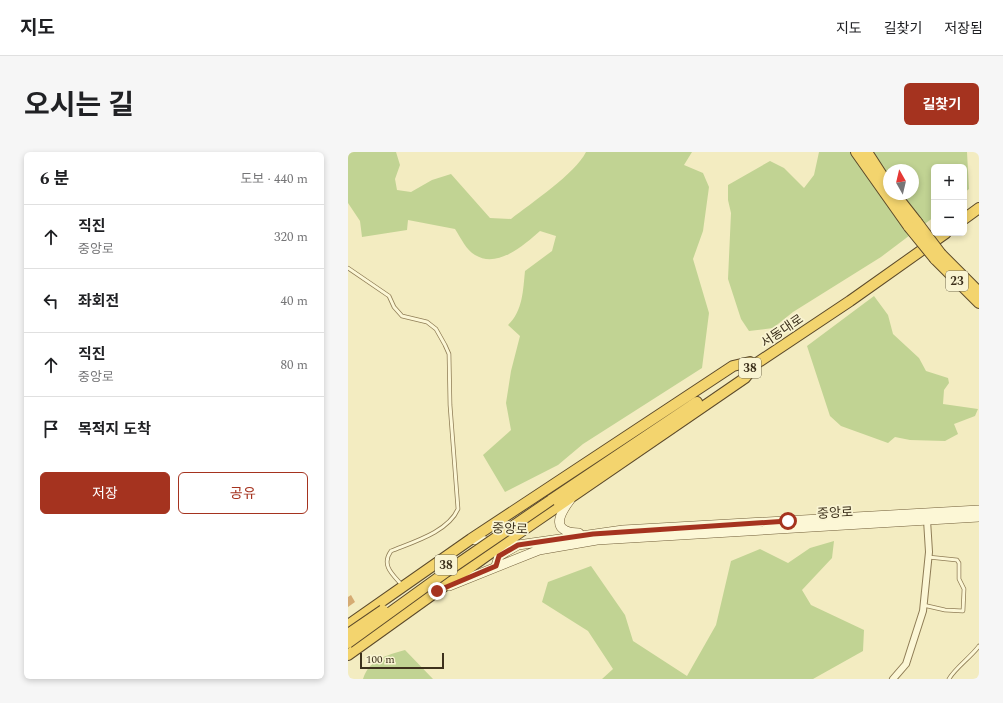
<!DOCTYPE html>
<html lang="ko">
<head>
<meta charset="utf-8">
<style>
  body { margin:0; font-family:Spectral,"Noto Sans KR",serif; background:#f6f6f6; color:#202124 }
  .controls { position:absolute; right:12px; top:12px; display:grid; overflow:hidden; border-radius:6px; box-shadow:0 2px 6px #0003 }
  .controls button { width:36px; height:36px; display:grid; place-items:center; padding:0; border:0; border-bottom:1px solid #e0e0e0; background:#fff; color:#202124; font:20px sans-serif }
  .compass { position:absolute; left:535px; top:12px; width:36px; height:36px; border-radius:50%; background:#fff; box-shadow:0 2px 6px #0003; rotate:352deg }
  .scale { position:absolute; left:12px; bottom:10px; width:84px; box-sizing:border-box; padding-left:4px; border:2px solid #3d311c; border-top:0; font-size:11px; line-height:14px; white-space:nowrap; color:#3d311c; -webkit-text-stroke:3px #f9f4d2; paint-order:stroke }
  .stop { position:absolute; width:12px; height:12px; margin:-9px; border:3px solid #a5331f; border-radius:50%; background:#fff }
  .stop.end { background:#a5331f; border-color:#fff; box-shadow:0 1px 4px #0008 }
  .list { margin:0; padding:0; list-style:none }
  h2 { display:flex; justify-content:space-between; align-items:center; height:52px; margin:0; padding:0 16px; font-size:17px }
  h2 small { font-size:13px; font-weight:400; color:#757577 }
  .list li { display:grid; grid-template-columns:26px 1fr auto; gap:12px; align-items:center; box-sizing:border-box; height:64px; padding:0 16px; border-top:1px solid #e0e0e0 }
  .list b { display:block; font-size:15px; white-space:nowrap }
  .list p { margin:0; font-size:13px; white-space:nowrap; color:#757577 }
  .list em { font-size:13px; font-style:normal; color:#757577 }
  .actions { display:flex; gap:8px; padding:12px 16px }
  .actions a { flex:1; padding:9px 0; border:1px solid #a5331f; border-radius:6px; text-align:center; font-size:14px; color:#a5331f }
  .actions .main { background:#a5331f; color:#fff }
  .icon { flex:none; width:22px; height:22px; fill:none; stroke:currentColor; stroke-width:2; stroke-linecap:round; stroke-linejoin:round }
  .map { position:relative; flex:none; width:631px; height:527px; overflow:hidden; border-radius:6px }
  header { display:flex; align-items:center; gap:24px; box-sizing:border-box; height:56px; padding:0 20px; background:#fff; border-bottom:1px solid #e0e0e0 }
  header strong { font-size:19px }
  nav { display:flex; gap:22px; margin-inline-start:auto; font-size:14px }
  .intro { display:flex; align-items:center; justify-content:space-between; box-sizing:border-box; height:96px; padding:0 24px }
  h1 { margin:0; font-size:28px }
  .button { padding:10px 18px; border-radius:6px; background:#a5331f; color:#fff; font-size:14px; font-weight:700 }
  main { display:flex; gap:24px; padding:0 24px }
  aside { flex:1; background:#fff; border-radius:6px; box-shadow:0 2px 6px #0003 }
  .map>svg:first-child { display:block }
  .green { fill:#c1d393; fill-rule:evenodd }
  .building { fill:#d5ab73 }
  .lines { fill:none; stroke-linecap:round; stroke-linejoin:round }
  .service-casing { stroke:#8f7d56; stroke-width:4.5 }
  .minor-casing { stroke:#8f7d56; stroke-width:8 }
  .secondary-casing { stroke:#715e39; stroke-width:10 }
  .trunk-casing { stroke:#5c4a2b; stroke-width:12 }
  .service { stroke:#fcf7d6; stroke-width:3 }
  .minor { stroke:#fcf7d6; stroke-width:6 }
  .secondary { stroke:#fcf7d6; stroke-width:9 }
  .trunk { stroke:#f3d46e; stroke-width:10 }
  .trunk-bridge-casing { stroke:#5c4a2b; stroke-width:12; stroke-linecap:butt }
  .trunk-bridge { stroke:#f3d46e; stroke-width:10 }
  .route { stroke:#a5331f; stroke-width:5 }
  .labels { text-anchor:middle; dominant-baseline:central; stroke-width:3.5; stroke-linejoin:round; paint-order:stroke }
  .shield { fill:#f9f4d2; stroke:#756c53; stroke-width:1 }
  .shield-label { font-size:12px; font-weight:bold; fill:#3d311c }
  .street-label { font-size:13px; fill:#3d311c; stroke:#f9f4d2 }
</style>
</head>
<body>
<header>
<strong>지도</strong>
<nav><a>지도</a><a>길찾기</a><a>저장됨</a></nav>
</header>
<div class="intro"><h1>오시는 길</h1><a class="button">길찾기</a></div>
<main>
<aside>
<h2>6 분<small>도보 · 440 m</small></h2>
<ul class="list">
<li><svg class="icon" aria-label="ahead" viewBox="0 0 24 24"><path d="M12 20V5M6 11l6-6 6 6"/></svg><div><b>직진</b><p>중앙로</p></div><em>320 m</em></li>
<li><svg class="icon" aria-label="left" viewBox="0 0 24 24"><path d="M17 20v-9H6M10 6l-5 5 5 5"/></svg><div><b>좌회전</b></div><em>40 m</em></li>
<li><svg class="icon" aria-label="ahead" viewBox="0 0 24 24"><path d="M12 20V5M6 11l6-6 6 6"/></svg><div><b>직진</b><p>중앙로</p></div><em>80 m</em></li>
<li><svg class="icon" aria-label="arrive" viewBox="0 0 24 24"><path d="M6 21V4h12l-3 4 3 4H6"/></svg><div><b>목적지 도착</b></div></li>
</ul>
<div class="actions"><a class="main">저장</a><a>공유</a></div>
</aside>
<div class="map">
<svg width="631" height="527" viewBox="0 0 631 527">
  <rect width="100%" height="100%" fill="#f3ecc1"/>
  <path class="green" d="M0,0H48L52,13L47,27L49,38L63,40L84,28L103,22L142,66L163,67C183,51 227,22 238,0H344L336,13L355,21L361,35L355,79L345,107L361,161L354,216L235,292L210,313L157,340L135,303L163,278L158,251L163,219L172,184L160,173C175,159 175,138 177,119L204,99L208,84L192,79C177,92 150,117 127,103C118,98 113,86 107,77L60,68L59,78L14,85L12,69L0,51Z
    M471,0H619L621,37L616,41V15H586V65L533,105L445,160L425,176L401,179L393,167L380,127L383,61L380,48V33L422,9L436,16L456,36L466,23ZM541,18H565V42H541Z
    M526,144L540,163L545,182L571,206L578,219L600,226L601,231L596,238L595,252L630,257L627,264L606,272L610,282L597,289L562,288L547,285L540,291L493,274L482,264L459,194Z
    M486,389L484,406L454,438L463,453L516,478L515,499L465,527H254L265,517L240,479L194,450L200,430L243,414L277,463L285,489L339,524L368,473L383,409L412,397L440,411L462,396Z
    M57,498L85,527H15C22,506 38,504 57,498Z"/>
  <path class="building" d="M3,443L7,450L0,455V445Z"/>
  <g class="lines">
    <g class="service-casing">
      <path id="service" d="M0,116L41,144L46,155L54,164L79,170L88,177L97,193L101,202L102,253L110,357C100,380 65,390 43,399C33,413 44,422 54,433
        M575,453L597,458L615,459L616,437L611,427V411L609,408L580,405
        M601,527C606,517 623,505 631,494"/>
    </g>
    <g class="minor-casing">
      <path id="minor" d="M545,527L558,512L575,459L581,400L579,368"/>
    </g>
    <g class="secondary-casing">
      <path id="secondary" d="M222,348C210,364 203,380 231,381
        M123,387L170,393L275,378L631,358
        M148,414L151,404L170,393
        M101,434L191,398L249,388L631,365"/>
    </g>
    <g class="trunk-casing">
      <path id="trunk" d="M508,0L561,75
        M519,0L541,34
        M547,42L569,70
        M616,67L631,56
        M593,102L631,140
        M587,107L631,151
        M403,215L502,149L598,81
        M203,348L349,250
        M0,473L123,387L385,214L402,210
        M0,503L155,392L397,226L408,212"/>
    </g>
    <use href="#service" class="service"/>
    <use href="#minor" class="minor"/>
    <use href="#secondary" class="secondary"/>
    <use href="#trunk" class="trunk"/>
    <g class="trunk-bridge-casing">
      <path id="trunk-bridge" d="M569,70L593,102
        M561,75L587,107
        M0,482L35,458
        M0,491L98,420L203,348"/>
    </g>
    <use href="#trunk-bridge" class="trunk-bridge"/>
  </g>
  <g class="lines">
    <path class="route" d="M89,439L148,414L151,404L170,393L245,382L440,369"/>
  </g>
  <g class="labels">
    <g class="shield">
      <rect x="598" y="119" width="22" height="20" rx="3"/>
      <rect x="391" y="206" width="22" height="20" rx="3"/>
      <rect x="87" y="403" width="22" height="20" rx="3"/>
    </g>
    <g class="shield-label">
      <text x="609" y="129">23</text>
      <text x="402" y="216">38</text>
      <text x="98" y="413">38</text>
    </g>
    <g class="street-label">
      <text transform="translate(434 179) rotate(-34)">서동대로</text>
      <text transform="translate(487 361) rotate(-3)">중앙로</text>
      <text transform="translate(162 377) rotate(2)">중앙로</text>
    </g>
  </g>
</svg>
<div class="controls">
<button>+</button>
<button>−</button>
</div>
<svg class="compass" viewBox="-18 -18 36 36"><path d="M0-13l5 13h-10z" fill="#e53935"/><path d="M0 13l5-13h-10z" fill="#757577"/></svg>
<div class="scale">100 m</div>
<div class="stop" style="left:440px;top:369px"></div>
<div class="stop end" style="left:89px;top:439px"></div>
</div>
</main>
</body>
</html>
